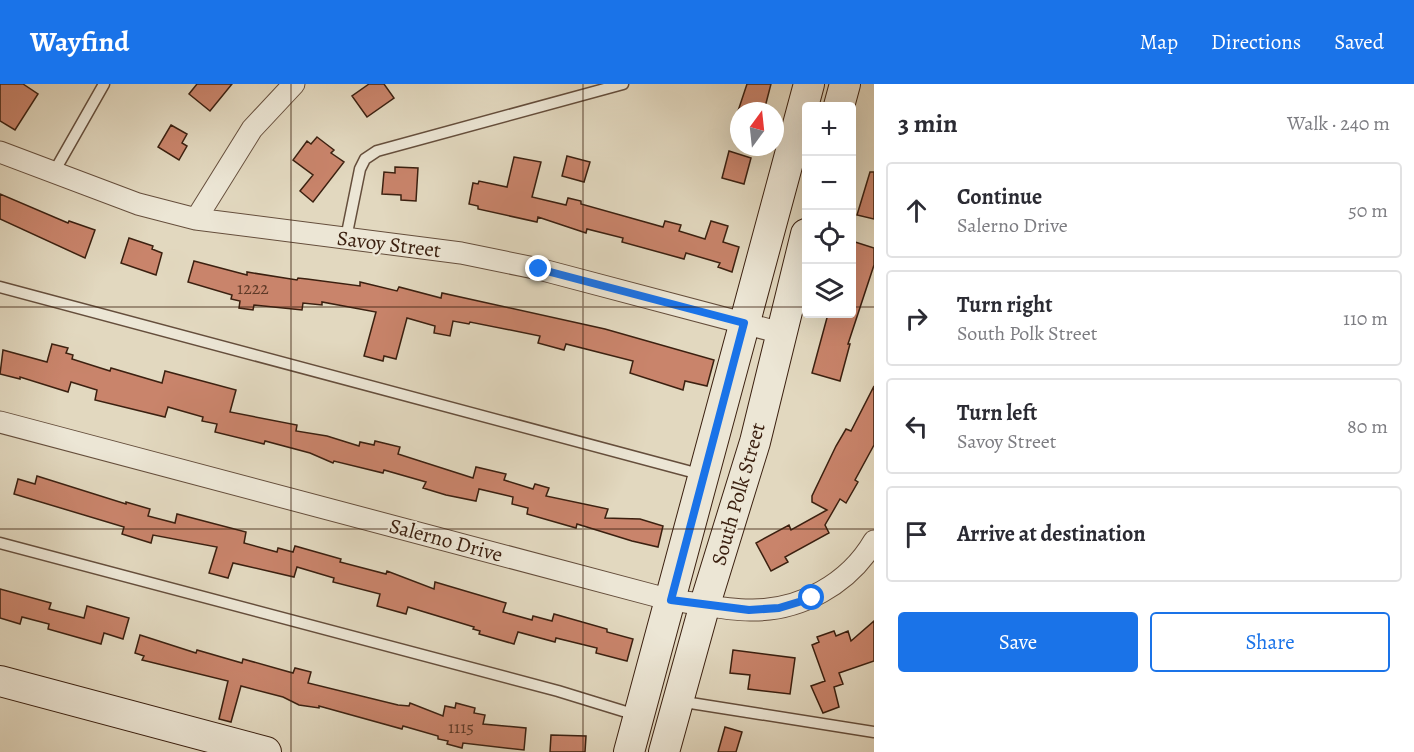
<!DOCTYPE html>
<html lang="en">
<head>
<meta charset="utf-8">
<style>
  body { margin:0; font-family:Alegreya,serif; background:#f7f7f7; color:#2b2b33 }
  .controls { position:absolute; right:18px; top:18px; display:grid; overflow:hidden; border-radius:6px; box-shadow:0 6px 24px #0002 }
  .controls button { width:54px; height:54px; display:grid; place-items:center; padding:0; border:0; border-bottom:2px solid #e1e1e2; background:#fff; color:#2b2b33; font:30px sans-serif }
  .compass { position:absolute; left:730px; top:18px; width:54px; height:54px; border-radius:50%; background:#fff; box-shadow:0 6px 24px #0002; rotate:15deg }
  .stop { position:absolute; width:18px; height:18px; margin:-14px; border:4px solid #1a73e8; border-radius:50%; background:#fff }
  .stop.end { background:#1a73e8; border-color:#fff; box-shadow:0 2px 6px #0008 }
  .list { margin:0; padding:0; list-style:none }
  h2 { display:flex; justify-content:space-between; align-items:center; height:78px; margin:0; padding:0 24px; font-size:26px }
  h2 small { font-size:20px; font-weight:400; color:#7c7c81 }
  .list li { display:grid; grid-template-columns:39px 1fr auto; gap:18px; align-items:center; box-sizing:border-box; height:96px; margin:0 12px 12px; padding:0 12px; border:2px solid #e1e1e2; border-radius:6px }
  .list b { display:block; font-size:22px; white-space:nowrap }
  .list p { margin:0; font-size:20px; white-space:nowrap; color:#7c7c81 }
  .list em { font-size:20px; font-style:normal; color:#7c7c81 }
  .actions { display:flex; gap:12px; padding:18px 24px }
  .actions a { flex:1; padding:14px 0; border:2px solid #1a73e8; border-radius:6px; text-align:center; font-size:21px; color:#1a73e8 }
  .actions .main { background:#1a73e8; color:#fff }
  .icon { flex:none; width:33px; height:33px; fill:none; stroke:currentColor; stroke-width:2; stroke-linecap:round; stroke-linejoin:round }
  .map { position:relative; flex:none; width:874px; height:668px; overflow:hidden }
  header { display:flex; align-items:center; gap:36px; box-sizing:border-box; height:84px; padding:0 30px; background:#1a73e8; color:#fff }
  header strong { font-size:28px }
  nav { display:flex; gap:33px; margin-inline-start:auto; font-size:21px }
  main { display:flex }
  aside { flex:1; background:#fff }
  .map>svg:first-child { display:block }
  .building { fill:#c9846b; stroke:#3b2010; stroke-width:1.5 }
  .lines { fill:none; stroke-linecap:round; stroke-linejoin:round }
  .lane-casing { stroke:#654e3c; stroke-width:13 }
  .street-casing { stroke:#654e3c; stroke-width:23 }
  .secondary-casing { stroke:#3b2010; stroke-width:32 }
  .lane { stroke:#ece6d5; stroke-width:10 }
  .street { stroke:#ece6d5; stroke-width:21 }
  .secondary { stroke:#ece6d5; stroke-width:30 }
  .route { stroke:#1a73e8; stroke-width:8 }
  .grid { fill:none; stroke:#3b2010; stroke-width:1.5; stroke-opacity:0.55 }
  .labels { text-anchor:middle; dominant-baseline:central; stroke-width:4.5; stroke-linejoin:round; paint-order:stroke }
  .number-label { font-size:18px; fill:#5e3927 }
  .street-label { font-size:21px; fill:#3b2010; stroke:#ece6d5 }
</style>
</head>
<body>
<header>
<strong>Wayfind</strong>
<nav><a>Map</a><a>Directions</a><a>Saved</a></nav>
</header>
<main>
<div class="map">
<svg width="874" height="668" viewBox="0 0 874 668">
  <rect width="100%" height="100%" fill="#e2d8bf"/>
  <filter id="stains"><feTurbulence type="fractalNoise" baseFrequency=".00333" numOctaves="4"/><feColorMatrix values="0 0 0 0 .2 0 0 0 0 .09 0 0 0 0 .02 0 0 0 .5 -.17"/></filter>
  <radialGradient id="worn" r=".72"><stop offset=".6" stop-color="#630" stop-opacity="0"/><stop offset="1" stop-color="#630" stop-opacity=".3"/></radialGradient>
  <path class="building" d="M0,0H23L38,10L15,46L0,37Z
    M197,0H232L210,27L189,10Z
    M369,0H384L394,14L367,33L352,12Z
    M747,0H771L764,27H738Z
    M171,41L187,50L182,59L187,62L179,76L158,63Z
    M317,53L334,66L331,69L344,78L313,118L300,107L313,91L293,76L307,57L311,60Z
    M729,67L751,74L744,100L722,94Z
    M567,72L590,78L584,98L562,92Z
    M514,73L541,78L532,113L566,121L568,114L581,117V120L663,143L665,137L681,141L679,147L705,155L711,137L728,142L723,158L739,163L732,188L718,183L720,179L686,169L684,175L622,158L623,154L587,145L586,149L538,133L537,138L478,125V122L469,120L473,99L478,100L479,97L507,103Z
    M395,83L418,84L416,117L401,116V111L382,110L384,88L395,89Z
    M870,88H874V135L857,131Z
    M0,110L68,139L69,137L95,146L85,174L0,135Z
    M129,154L153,162L152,165L162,169L156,191L121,179Z
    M852,157L874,164V181L848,260H850L840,297L812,289L828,230H852Z
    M194,177L247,191V188L297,196L298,194L307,195L360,202V198L397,207L399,203L441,214L442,209L605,245L714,276L707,302L685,297L683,306L630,289L633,277L566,260L564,266L538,259L540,252L470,238L469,240L453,237L450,252L434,249L435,242L407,234L396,275L384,272L383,277L364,272L376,228L322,218V221L303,219L302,226L254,221L253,226L239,224L240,217L231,215L232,211L188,198Z
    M52,260L68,264L66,269L73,271L72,275L110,287L111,284L162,299L165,287L236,306L230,328L297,341L296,347L327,352L359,362L360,358L374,361L375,357L400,363L398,370L473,394L476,383L506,390L504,396L533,405L535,400L549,404L546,412L608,425L605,434L640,435L663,442L658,463L632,457L577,440L576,444L527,430L528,424L512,420L513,413L479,405L476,417L446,411L423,404L426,398L384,386L383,389L334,377L333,379L310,369L265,357L264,360L215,348L217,340L202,337L203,333L168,323L165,333L95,316L97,306L71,298L68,308L20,293V295L0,290L3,266L47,278Z
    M874,302V361L855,396L858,398L846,419L840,415L825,441L829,449L785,473L788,478L771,487L756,459L789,441L791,446L827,426L812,418V412L836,362L846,345L851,347Z
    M37,392L126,420V418L150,425L148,432L175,439L177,430L246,448L244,459L277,468L278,464L293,468L295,462L341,475L340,478L386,490L387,487L434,505L435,498L506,519L503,528L532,536L533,532L552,537L554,530L607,545V548L633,555L627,577L596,569L597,564L556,554L555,558L518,548L514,560L479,550L480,547L473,545L474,543L408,523L406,530L377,522L380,510L333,498L334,494L297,483L294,493L233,479L228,494L209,489L217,463L153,451L151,459L122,450L124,443L14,410L18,395L35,400Z
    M0,505L51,519L49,525L84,534L87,522L129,534L123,555L104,549L101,560L48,545L49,540L22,533L20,540L0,534Z
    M874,537V577L839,589L843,600L834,603L839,623L823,629L811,602L825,597L812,561L819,558L817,553L834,547L836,552L848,547L851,557Z
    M140,551L196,569L197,566L242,579L243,575L293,589L295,584L311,588L308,599L398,621L409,622L410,619L443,632L445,622L455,624L456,619L475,624L474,629L485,631L483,640L526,644L524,666L463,659L462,664L447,660L448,657L438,655V652L403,642L402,645L319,622V624L299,621L283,613L241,602L231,638L219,635L228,597L142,576L144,572L135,569Z
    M733,566L795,574L790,610L748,605L750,591L730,589Z
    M725,643L742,648L736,668H718Z
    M551,651L586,652L585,668H550Z"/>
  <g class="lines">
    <g class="lane-casing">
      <path id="lane" d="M54,88L104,0
        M346,154L360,85L365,75L377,67L623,0
        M0,203L703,391
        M0,459L558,607L636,631
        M678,617L874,648"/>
    </g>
    <g class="street-casing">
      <path id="street" d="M0,68L138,120L196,135L461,169L539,185L781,249
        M196,135L252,45L294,0
        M0,338L671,516C697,519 724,526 750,526C800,527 849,500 874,457"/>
    </g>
    <g class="secondary-casing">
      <path id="secondary" d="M839,22L845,0
        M0,597L266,668
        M629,668L809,0
        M664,668L705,520L755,358L806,150"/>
    </g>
    <use href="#lane" class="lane"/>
    <use href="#street" class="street"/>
    <use href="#secondary" class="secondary"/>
  </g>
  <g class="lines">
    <path class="route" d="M539,185L744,239L671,516L749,526L779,524L812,514"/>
  </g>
  <path class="grid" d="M291,0V668M583,0V668M0,223H806M852,223H874M0,445H874"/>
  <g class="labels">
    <g class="number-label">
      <text x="253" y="204">1222</text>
      <text x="461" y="643">1115</text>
    </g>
    <g class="street-label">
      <text transform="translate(389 160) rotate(7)">Savoy Street</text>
      <text transform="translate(738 410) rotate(-74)">South Polk Street</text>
      <text transform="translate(446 456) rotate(15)">Salerno Drive</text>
    </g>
  </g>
  <rect width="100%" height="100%" filter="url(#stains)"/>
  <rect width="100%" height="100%" fill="url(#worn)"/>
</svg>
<div class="controls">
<button>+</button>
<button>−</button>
<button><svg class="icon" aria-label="locate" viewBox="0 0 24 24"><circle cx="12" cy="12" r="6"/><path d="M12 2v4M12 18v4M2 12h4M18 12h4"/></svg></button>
<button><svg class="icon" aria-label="layers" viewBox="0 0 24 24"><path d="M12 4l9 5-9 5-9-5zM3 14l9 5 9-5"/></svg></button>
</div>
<svg class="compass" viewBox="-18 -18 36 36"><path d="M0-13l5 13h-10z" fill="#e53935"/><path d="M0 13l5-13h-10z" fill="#7c7c81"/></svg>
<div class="stop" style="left:812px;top:514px"></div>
<div class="stop end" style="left:539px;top:185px"></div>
</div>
<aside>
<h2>3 min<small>Walk · 240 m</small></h2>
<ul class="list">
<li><svg class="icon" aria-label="ahead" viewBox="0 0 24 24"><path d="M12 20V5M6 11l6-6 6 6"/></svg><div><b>Continue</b><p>Salerno Drive</p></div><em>50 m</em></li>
<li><svg class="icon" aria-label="right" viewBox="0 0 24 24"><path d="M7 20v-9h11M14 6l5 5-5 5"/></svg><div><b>Turn right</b><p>South Polk Street</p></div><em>110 m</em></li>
<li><svg class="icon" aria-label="left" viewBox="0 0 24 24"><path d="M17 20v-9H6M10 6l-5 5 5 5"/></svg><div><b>Turn left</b><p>Savoy Street</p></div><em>80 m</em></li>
<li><svg class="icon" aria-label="arrive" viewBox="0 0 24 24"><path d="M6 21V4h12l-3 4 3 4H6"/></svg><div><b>Arrive at destination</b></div></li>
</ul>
<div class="actions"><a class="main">Save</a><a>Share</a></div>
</aside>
</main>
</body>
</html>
